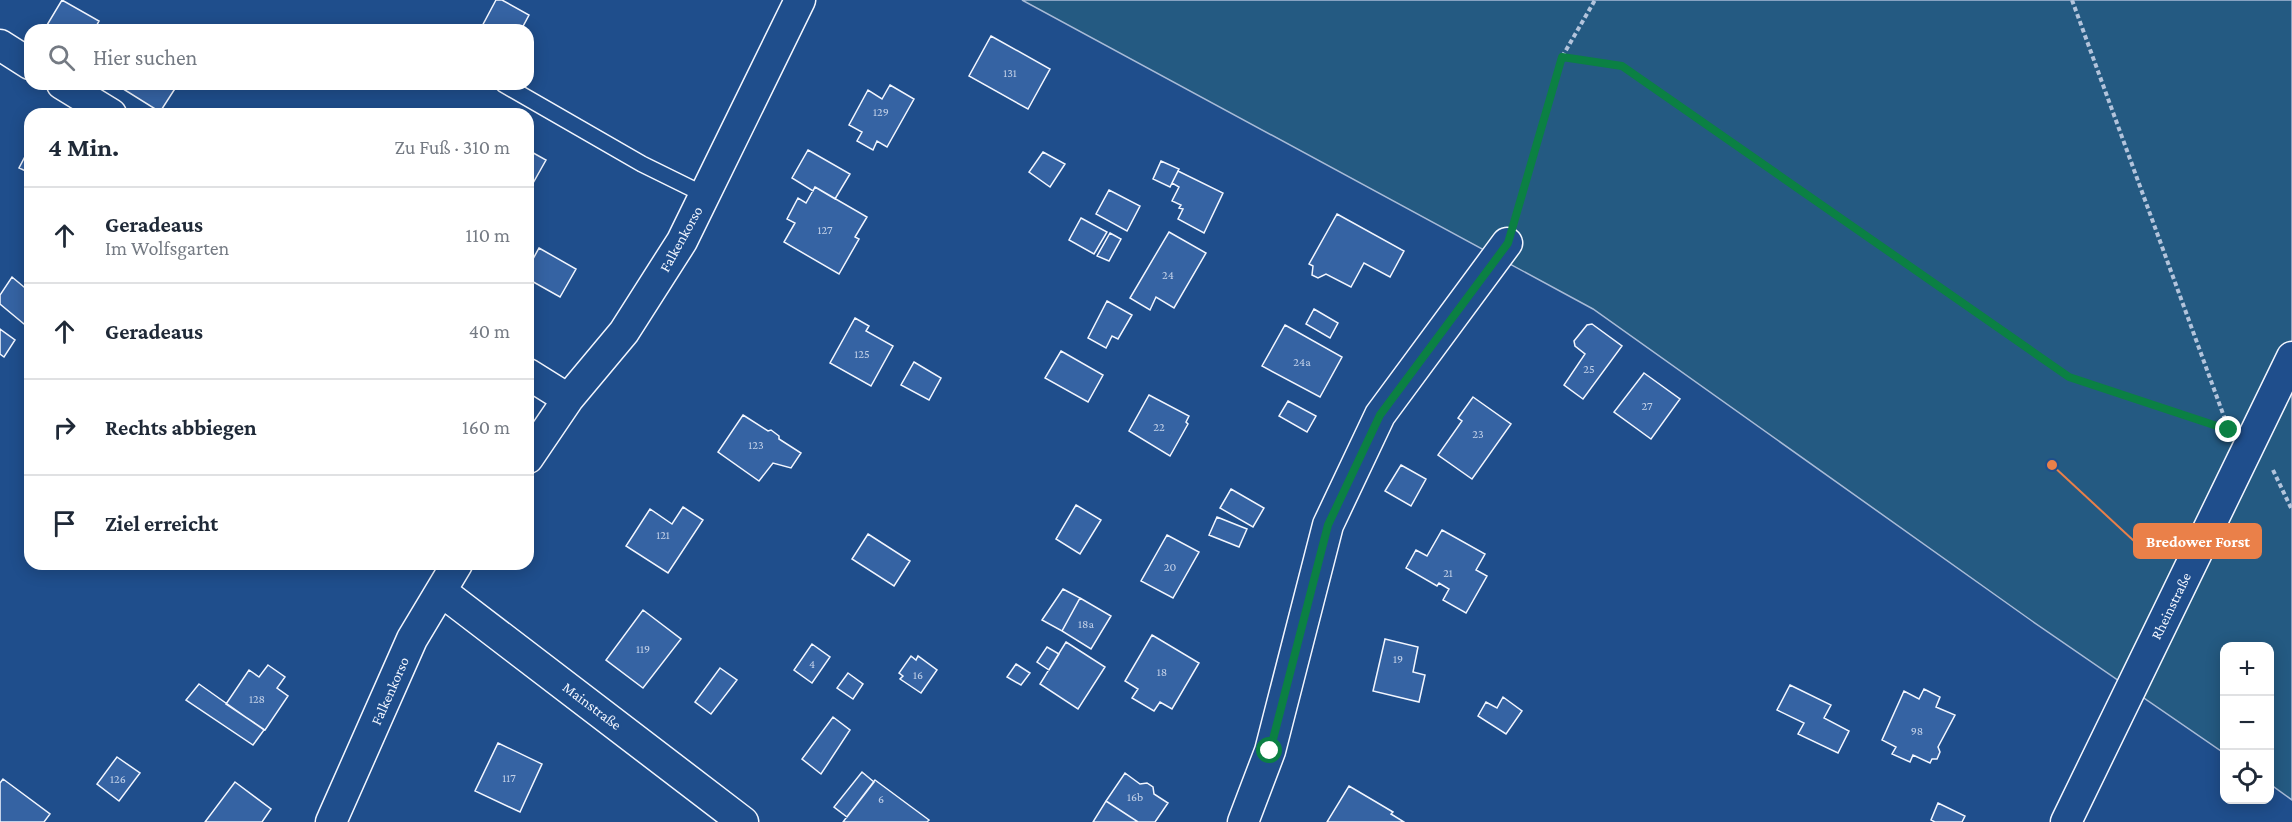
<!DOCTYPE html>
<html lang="de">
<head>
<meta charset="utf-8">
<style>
  body { margin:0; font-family:"Crimson Pro",serif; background:#f6f6f7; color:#1f2937 }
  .controls { position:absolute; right:18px; bottom:18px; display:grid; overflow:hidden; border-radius:12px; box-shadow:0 3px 15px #0003 }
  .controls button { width:54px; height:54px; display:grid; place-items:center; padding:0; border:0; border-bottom:2px solid #e0e1e3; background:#fff; color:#1f2937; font:30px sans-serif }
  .stop { position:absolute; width:18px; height:18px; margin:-14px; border:4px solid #0b8043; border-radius:50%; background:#fff }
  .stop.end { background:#0b8043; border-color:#fff; box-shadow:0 2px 6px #0008 }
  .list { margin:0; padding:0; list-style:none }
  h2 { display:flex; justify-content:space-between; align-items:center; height:78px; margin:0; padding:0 24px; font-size:26px }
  h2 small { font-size:20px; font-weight:400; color:#747a83 }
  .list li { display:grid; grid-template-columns:39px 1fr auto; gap:18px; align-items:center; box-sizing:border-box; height:96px; padding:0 24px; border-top:2px solid #e0e1e3 }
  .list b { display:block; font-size:22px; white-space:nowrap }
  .list p { margin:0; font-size:20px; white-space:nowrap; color:#747a83 }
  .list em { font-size:20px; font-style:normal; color:#747a83 }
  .icon { flex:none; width:33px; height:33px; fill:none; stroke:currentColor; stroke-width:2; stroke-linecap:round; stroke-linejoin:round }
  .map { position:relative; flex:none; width:2292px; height:822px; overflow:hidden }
  .search { position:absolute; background:#fff; box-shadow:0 3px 15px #0003; left:24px; top:24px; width:510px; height:66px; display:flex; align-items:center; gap:15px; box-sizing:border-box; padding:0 21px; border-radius:18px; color:#747a83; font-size:22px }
  .panel { position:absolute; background:#fff; box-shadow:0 3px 15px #0003; left:24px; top:108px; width:510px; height:462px; border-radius:18px }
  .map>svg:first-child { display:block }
  .green { fill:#245a82; stroke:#a8bbd7; stroke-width:1.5 }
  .building { fill:#3563a3; stroke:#f2f6ff; stroke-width:1.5 }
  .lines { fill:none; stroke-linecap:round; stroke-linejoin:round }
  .lane-casing { stroke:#f2f6ff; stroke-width:18 }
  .street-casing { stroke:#f2f6ff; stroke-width:33 }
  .path { stroke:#b3c4dc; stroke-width:4; stroke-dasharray:4.5 3; stroke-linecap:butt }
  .lane { stroke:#1f4e8c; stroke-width:15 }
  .street { stroke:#1f4e8c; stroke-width:30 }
  .route { stroke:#0b8043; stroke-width:8 }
  .labels { text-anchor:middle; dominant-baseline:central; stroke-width:4.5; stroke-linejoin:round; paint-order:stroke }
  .number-label { font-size:12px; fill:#c3d1e8 }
  .street-label { font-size:15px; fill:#f2f6ff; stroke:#1f4e8c }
  .leader { fill:none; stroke:#ea8049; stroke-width:2 }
  .callout-dot { fill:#ea8049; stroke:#1f4e8c; stroke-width:2 }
  .callout { fill:#ea8049; stroke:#ea8049; stroke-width:2 }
  .callout-label { font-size:16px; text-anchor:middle; font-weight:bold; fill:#fff }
</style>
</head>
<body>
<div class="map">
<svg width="2292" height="822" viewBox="0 0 2292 822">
  <rect width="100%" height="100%" fill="#1f4e8c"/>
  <path class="green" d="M1022,0H2292V800L2270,784V646H2224V753L2032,621L1593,309Z"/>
  <path class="building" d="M62,0L99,21L94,30H44Z
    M496,0H502L529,15L521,30H480Z
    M991,36L1050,69L1028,109L969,76Z
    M122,84H178L160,112L120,87Z
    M890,85L914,99L887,147L877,141L873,150L857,141L862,132L849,125L868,90L882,99Z
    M30,147V173L19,168Z
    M528,150L546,160L528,192Z
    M808,150L850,174L835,199L815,187L813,191L792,178Z
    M1043,152L1065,164L1050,187L1029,172Z
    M1161,161L1179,169L1170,187L1153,179Z
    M1178,171L1223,193L1204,233L1178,219L1183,209L1179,208L1181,205L1172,201L1179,187L1172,183Z
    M815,187L867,217L855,237L859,239L839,274L784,242L795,223L787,219L798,198L806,203Z
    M1109,190L1140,206L1127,231L1096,214Z
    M1337,214L1404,251L1390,277L1364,263L1351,287L1326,274L1318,278L1312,275L1313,266L1309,264Z
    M1081,218L1107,232L1094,254L1069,240Z
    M1169,232L1206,253L1174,308L1156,297L1150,310L1130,298Z
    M1110,233L1121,239L1109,261L1097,256Z
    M539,248L576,269L560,297L528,279V268Z
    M12,277L30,292V329L0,304V295Z
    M1107,301L1132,315L1118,339L1112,336L1106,348L1088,338Z
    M1314,309L1338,323L1330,338L1306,324Z
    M855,318L869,326L866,331L893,346L871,386L830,363Z
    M1592,324L1622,346L1583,399L1564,385L1585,354L1575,346L1574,341L1587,325Z
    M1285,325L1342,357L1320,397L1262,366Z
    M0,329L15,340L4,357L0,354Z
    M1061,351L1103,375L1088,402L1045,378Z
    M914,362L941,378L929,400L901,385Z
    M1644,373L1680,399L1651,439L1614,412Z
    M1149,395L1189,416L1186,422L1188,424L1170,456L1129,431Z
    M1473,397L1511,424L1472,479L1438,455L1462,421L1458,418Z
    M1288,401L1316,416L1307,432L1279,416Z
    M743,415L768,431L771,430L779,436V439L801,453L791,468L773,463L759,481L718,452Z
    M1401,465L1426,479L1411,506L1385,491Z
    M1231,489L1264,508L1253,527L1220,508Z
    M1076,505L1101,520L1080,554L1056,539Z
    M683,507L703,520L668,573L626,546L650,509L672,524Z
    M1217,517L1247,529L1239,547L1209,535Z
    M1442,530L1485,554L1476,570L1487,576L1466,613L1443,600L1449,589L1439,583L1437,586L1406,568L1416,550L1427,556Z
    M868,534L910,561L894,586L852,559Z
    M1167,535L1199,552L1173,598L1141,581Z
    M1063,589L1080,598L1062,631L1042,620Z
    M1080,598L1111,616L1091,649L1062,631Z
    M643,610L681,639L643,688L606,660Z
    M1152,635L1199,663L1172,709L1160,702L1154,711L1132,698L1138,689L1125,681Z
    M1385,639L1418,647L1413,672L1425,675L1419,702L1373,691Z
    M1066,642L1105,667L1078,709L1040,684Z
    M812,644L830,657L812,683L794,670Z
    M1047,647L1059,654L1049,670L1037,662Z
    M911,656L916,660L918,656L937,670L921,693L900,679L903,676L899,673Z
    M1016,664L1030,673L1021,685L1007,677Z
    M268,665L285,677L277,688L288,696L265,730L226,704L249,670L259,677Z
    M720,668L737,680L711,714L695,702Z
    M848,673L863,684L853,699L837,688Z
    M199,684L264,730L253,745L186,700Z
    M1790,685L1831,705L1824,718L1849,731L1838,753L1798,734L1804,723L1777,710Z
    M1924,689L1940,697L1936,707L1955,715L1938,747L1940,752L1937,759H1932L1930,763L1913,755L1910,762L1892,754L1896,747L1882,740L1904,691L1919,699Z
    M1503,697L1522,711L1506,734L1478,716L1486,702L1497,708Z
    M833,717L850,730L821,774L802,759Z
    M498,743L542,764L520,812L475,791Z
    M117,757L140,773L119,801L97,784Z
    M862,772L874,782L847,817L834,807Z
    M1125,773L1140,784L1147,783L1153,787L1154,794L1168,803L1155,822H1138L1106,801Z
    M3,779L50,814L44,822H0V783Z
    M875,780L929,820L927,822H843Z
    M235,782L271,809L262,822H205Z
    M1349,786L1393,812L1391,814L1404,822H1327Z
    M1106,801L1138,822H1093Z
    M1938,803L1965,816L1962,822H1935L1931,820Z"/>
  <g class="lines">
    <g class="lane-casing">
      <path id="lane" d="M503,84L642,164L705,195"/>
    </g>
    <g class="street-casing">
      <path id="street" d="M0,45L30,64
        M62,84L111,114
        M528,374L568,399
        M528,458L568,399L624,332L682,241L800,0
        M441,591L743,822
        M331,822L412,639L457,564
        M1243,822L1270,751L1328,525L1380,415L1507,243
        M2066,822L2292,357"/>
    </g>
    <path class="path" d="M2072,0L2226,422
      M1562,57L1622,66L2069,377L2223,428
      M1516,215L1562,57L1595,0
      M2273,470L2292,510"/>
    <use href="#lane" class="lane"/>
    <use href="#street" class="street"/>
  </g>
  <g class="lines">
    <path class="route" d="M1270,751L1328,525L1380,415L1508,243L1562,57L1622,66L2069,377L2229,430"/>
  </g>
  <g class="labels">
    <g class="number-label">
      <text x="1010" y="73">131</text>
      <text x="881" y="112">129</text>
      <text x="825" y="230">127</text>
      <text x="1168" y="275">24</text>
      <text x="862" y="354">125</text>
      <text x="1302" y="362">24a</text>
      <text x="1589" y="369">25</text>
      <text x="1647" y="406">27</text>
      <text x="1159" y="427">22</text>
      <text x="1478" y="434">23</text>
      <text x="756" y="445">123</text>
      <text x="663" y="535">121</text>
      <text x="1170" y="567">20</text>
      <text x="1448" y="573">21</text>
      <text x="1086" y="624">18a</text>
      <text x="643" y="649">119</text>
      <text x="1398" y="659">19</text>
      <text x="812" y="664">4</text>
      <text x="1162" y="672">18</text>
      <text x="918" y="675">16</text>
      <text x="257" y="699">128</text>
      <text x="1917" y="731">98</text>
      <text x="509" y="778">117</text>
      <text x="118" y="779">126</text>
      <text x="1135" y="797">16b</text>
      <text x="881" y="799">6</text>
    </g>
    <g class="street-label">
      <text transform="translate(681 239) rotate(-61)">Falkenkorso</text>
      <text transform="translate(2171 606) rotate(-64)">Rheinstraße</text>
      <text transform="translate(390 691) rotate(-66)">Falkenkorso</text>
      <text transform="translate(592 706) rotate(37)">Mainstraße</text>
    </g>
  </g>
  <path class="leader" d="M2052 465L2134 541"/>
  <circle class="callout-dot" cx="2052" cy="465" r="6"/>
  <rect class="callout" x="2134" y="524" width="127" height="34" rx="6"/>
  <g class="callout-label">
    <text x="2198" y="547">Bredower Forst</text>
  </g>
</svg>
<div class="controls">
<button>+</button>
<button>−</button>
<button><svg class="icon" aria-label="locate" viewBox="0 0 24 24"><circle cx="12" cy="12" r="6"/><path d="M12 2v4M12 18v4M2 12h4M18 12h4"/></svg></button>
</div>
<div class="stop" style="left:1270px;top:751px"></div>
<div class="stop end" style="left:2229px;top:430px"></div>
<div class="search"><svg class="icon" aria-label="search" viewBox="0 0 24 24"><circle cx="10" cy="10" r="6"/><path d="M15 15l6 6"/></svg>Hier suchen</div>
<section class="panel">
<h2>4 Min.<small>Zu Fuß · 310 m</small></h2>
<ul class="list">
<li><svg class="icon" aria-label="ahead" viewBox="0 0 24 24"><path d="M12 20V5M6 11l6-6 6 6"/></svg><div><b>Geradeaus</b><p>Im Wolfsgarten</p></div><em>110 m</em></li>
<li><svg class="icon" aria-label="ahead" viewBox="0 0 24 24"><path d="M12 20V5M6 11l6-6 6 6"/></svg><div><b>Geradeaus</b></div><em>40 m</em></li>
<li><svg class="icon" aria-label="right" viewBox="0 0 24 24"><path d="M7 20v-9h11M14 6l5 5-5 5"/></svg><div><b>Rechts abbiegen</b></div><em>160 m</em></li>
<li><svg class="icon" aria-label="arrive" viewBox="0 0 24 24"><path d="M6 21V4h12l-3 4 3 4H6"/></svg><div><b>Ziel erreicht</b></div></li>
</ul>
</section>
</div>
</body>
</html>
